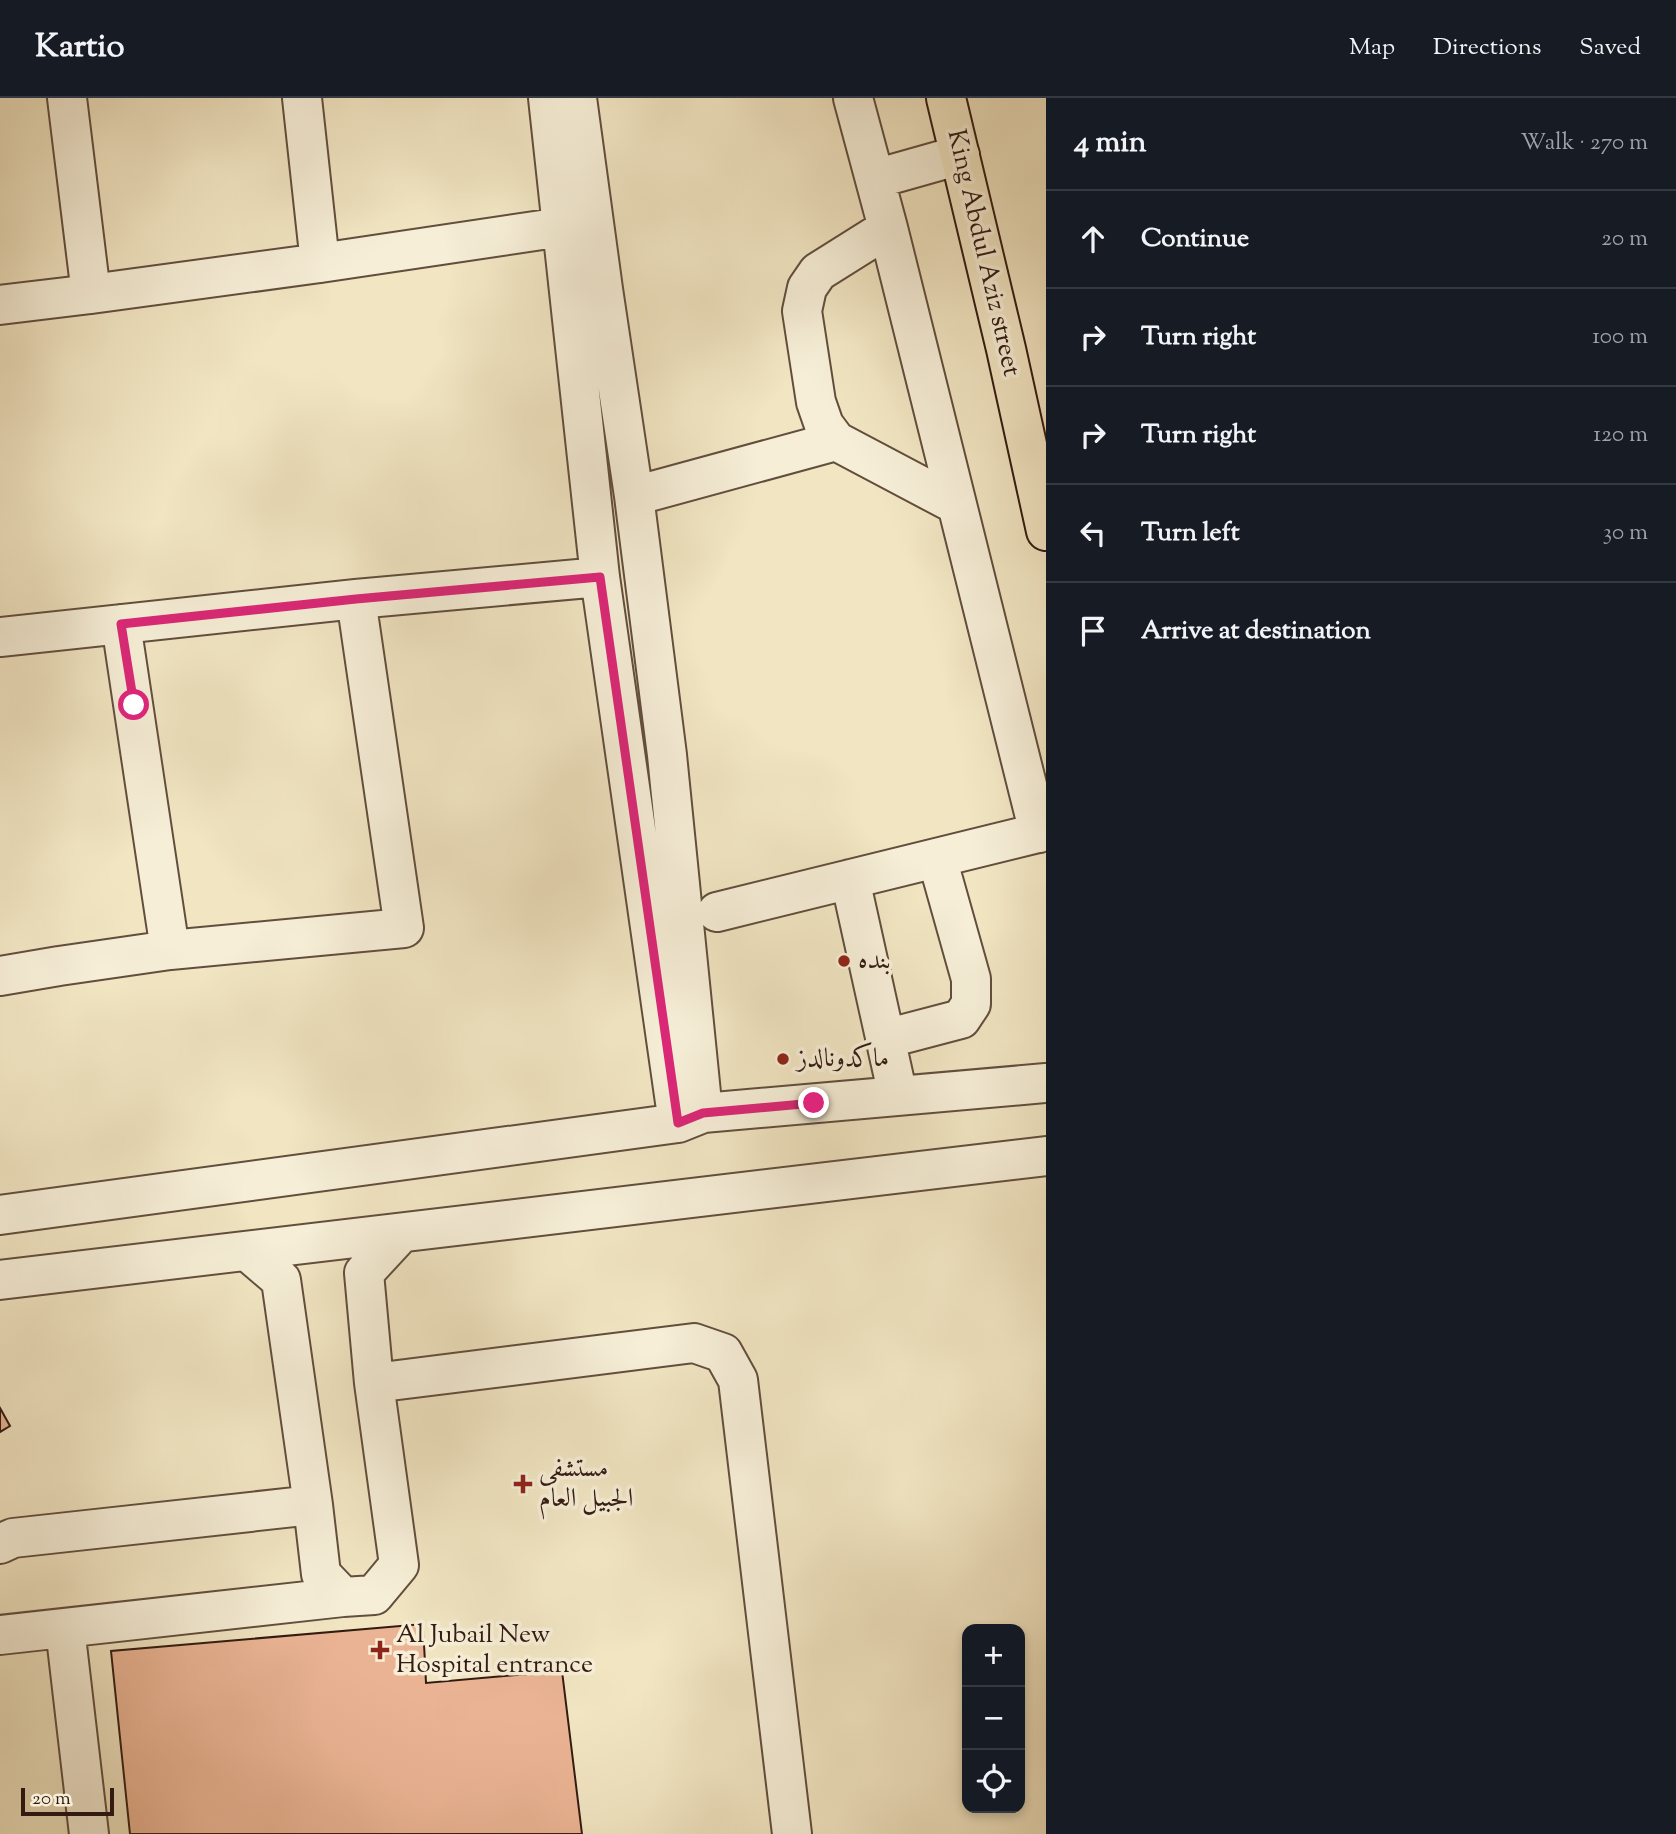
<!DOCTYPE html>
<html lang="en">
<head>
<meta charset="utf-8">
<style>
  body { margin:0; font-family:"Sorts Mill Goudy",Amiri,serif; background:#242831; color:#f1f3f6 }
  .controls { position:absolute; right:21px; bottom:21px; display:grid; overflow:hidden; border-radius:14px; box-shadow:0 4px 10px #0003 }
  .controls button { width:63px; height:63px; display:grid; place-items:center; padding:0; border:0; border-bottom:2px solid #363941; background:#171b24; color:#f1f3f6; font:35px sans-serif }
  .scale { position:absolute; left:21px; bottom:18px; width:93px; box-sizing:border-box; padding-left:7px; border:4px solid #331b12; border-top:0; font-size:19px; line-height:24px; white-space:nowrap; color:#331b12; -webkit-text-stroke:5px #f6eed7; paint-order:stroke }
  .stop { position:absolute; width:21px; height:21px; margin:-16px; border:5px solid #db2777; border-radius:50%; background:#fff }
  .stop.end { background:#db2777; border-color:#fff; box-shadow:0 2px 7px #0008 }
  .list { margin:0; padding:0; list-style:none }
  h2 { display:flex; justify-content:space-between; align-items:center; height:91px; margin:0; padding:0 28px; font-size:30px }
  h2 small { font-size:23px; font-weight:400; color:#9ea1a6 }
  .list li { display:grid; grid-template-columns:46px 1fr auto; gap:21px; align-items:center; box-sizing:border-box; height:98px; padding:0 28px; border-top:2px solid #363941 }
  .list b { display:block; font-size:26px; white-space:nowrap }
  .list em { font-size:23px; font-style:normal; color:#9ea1a6 }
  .icon { flex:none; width:38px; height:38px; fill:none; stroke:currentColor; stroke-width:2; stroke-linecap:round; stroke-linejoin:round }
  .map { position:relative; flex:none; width:1046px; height:1736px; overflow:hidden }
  header { display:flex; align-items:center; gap:42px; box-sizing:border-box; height:98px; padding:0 35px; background:#171b24; border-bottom:2px solid #363941 }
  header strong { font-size:33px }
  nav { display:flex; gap:38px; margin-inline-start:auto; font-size:24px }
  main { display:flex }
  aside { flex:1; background:#171b24 }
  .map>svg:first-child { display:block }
  .building { fill:#eab494; stroke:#331b12; stroke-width:2 }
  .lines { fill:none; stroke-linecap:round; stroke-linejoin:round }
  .minor-casing { stroke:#624e3e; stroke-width:42 }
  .major-casing { stroke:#331b12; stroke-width:42 }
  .minor { stroke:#f6eed7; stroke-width:38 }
  .major { stroke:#f1e5c2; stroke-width:38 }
  .route { stroke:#db2777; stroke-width:9 }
  .poi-dot { fill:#8f2418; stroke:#f6eed7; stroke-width:2.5 }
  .labels { text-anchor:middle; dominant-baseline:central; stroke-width:7; stroke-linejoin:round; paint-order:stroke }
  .street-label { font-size:26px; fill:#331b12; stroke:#f6eed7 }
  .poi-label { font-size:26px; fill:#331b12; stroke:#f6eed7; text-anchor:start }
</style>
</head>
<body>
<header>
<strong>Kartio</strong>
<nav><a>Map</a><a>Directions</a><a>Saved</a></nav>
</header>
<main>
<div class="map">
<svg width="1046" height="1736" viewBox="0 0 1046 1736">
  <rect width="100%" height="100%" fill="#f1e5c2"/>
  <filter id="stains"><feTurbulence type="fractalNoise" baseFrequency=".00286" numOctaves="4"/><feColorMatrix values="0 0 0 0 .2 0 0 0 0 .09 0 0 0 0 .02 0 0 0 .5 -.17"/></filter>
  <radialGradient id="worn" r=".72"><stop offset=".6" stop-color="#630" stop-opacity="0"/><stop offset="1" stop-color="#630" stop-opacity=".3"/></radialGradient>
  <path class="building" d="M0,1310L10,1328L0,1334Z
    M423,1526L426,1585L562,1573L582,1736H130L111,1553Z"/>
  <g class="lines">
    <g class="minor-casing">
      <path id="minor" d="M302,0L320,165L562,129
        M548,0L600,479L678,1025
        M577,0L603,191L634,398L667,657L703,1015
        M853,0L888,130L1039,735
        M875,81L960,57
        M888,130L818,174L807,190L802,213L816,304L824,327L836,343L957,407
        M91,196L320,165
        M0,207L91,196L67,0
        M634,398L836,343
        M121,526L170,852L404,830L356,501
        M0,539L356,501L600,479
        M850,781L898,998
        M717,814L1046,733
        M0,878L59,868L170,852
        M885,941L961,921L971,906V881L937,760
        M0,1117L678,1025L703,1015L1046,985
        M0,1182L1046,1058
        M374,1285L694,1245L723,1255L738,1282L792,1736
        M313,1407L321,1476L343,1499L374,1497L399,1467L374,1285L364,1175L401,1135
        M0,1446L13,1440L313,1407L281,1182L247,1153
        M65,1530L89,1736
        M0,1537L343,1499"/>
    </g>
    <g class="major-casing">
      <path id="major" d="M946,0L1006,251L1046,433"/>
    </g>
    <use href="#minor" class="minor"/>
    <use href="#major" class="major"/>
  </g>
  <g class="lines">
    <path class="route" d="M134,607L121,526L356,501L600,479L678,1025L703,1015L814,1005"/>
  </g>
  <g class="poi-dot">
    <circle cx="844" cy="863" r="7"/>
    <circle cx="783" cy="961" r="7"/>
    <path d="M519.5 1375.5h7v7h7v7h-7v7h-7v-7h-7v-7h7z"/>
    <path d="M376.5 1541.5h7v7h7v7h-7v7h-7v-7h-7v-7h7z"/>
  </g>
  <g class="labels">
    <g class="street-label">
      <text transform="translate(983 155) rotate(77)">King Abdul Aziz street</text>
    </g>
    <g class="poi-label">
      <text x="858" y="863">بنده</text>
      <text x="797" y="961">ماكدونالدز</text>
      <text x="539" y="1371">مستشفى<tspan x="539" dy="30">الجبيل العام</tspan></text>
      <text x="396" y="1537">Al Jubail New<tspan x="396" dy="30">Hospital entrance</tspan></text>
    </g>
  </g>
  <rect width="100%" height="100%" filter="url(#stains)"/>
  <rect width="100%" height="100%" fill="url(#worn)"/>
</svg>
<div class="controls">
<button>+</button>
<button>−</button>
<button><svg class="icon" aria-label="locate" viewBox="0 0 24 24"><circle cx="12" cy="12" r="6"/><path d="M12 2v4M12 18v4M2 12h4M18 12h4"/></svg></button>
</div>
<div class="scale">20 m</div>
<div class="stop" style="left:134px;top:607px"></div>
<div class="stop end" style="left:814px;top:1005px"></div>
</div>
<aside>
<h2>4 min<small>Walk · 270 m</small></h2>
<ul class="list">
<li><svg class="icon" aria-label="ahead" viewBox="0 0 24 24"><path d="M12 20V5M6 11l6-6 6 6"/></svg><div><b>Continue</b></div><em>20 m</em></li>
<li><svg class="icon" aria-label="right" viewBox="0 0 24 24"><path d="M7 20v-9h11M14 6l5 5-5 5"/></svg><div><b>Turn right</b></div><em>100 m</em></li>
<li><svg class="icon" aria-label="right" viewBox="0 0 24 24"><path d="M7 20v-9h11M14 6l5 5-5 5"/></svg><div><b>Turn right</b></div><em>120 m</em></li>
<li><svg class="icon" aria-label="left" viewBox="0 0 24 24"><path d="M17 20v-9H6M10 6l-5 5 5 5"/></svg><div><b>Turn left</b></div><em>30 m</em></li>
<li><svg class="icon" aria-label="arrive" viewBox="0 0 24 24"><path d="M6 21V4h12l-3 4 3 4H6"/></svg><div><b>Arrive at destination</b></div></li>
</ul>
</aside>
</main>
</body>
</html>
